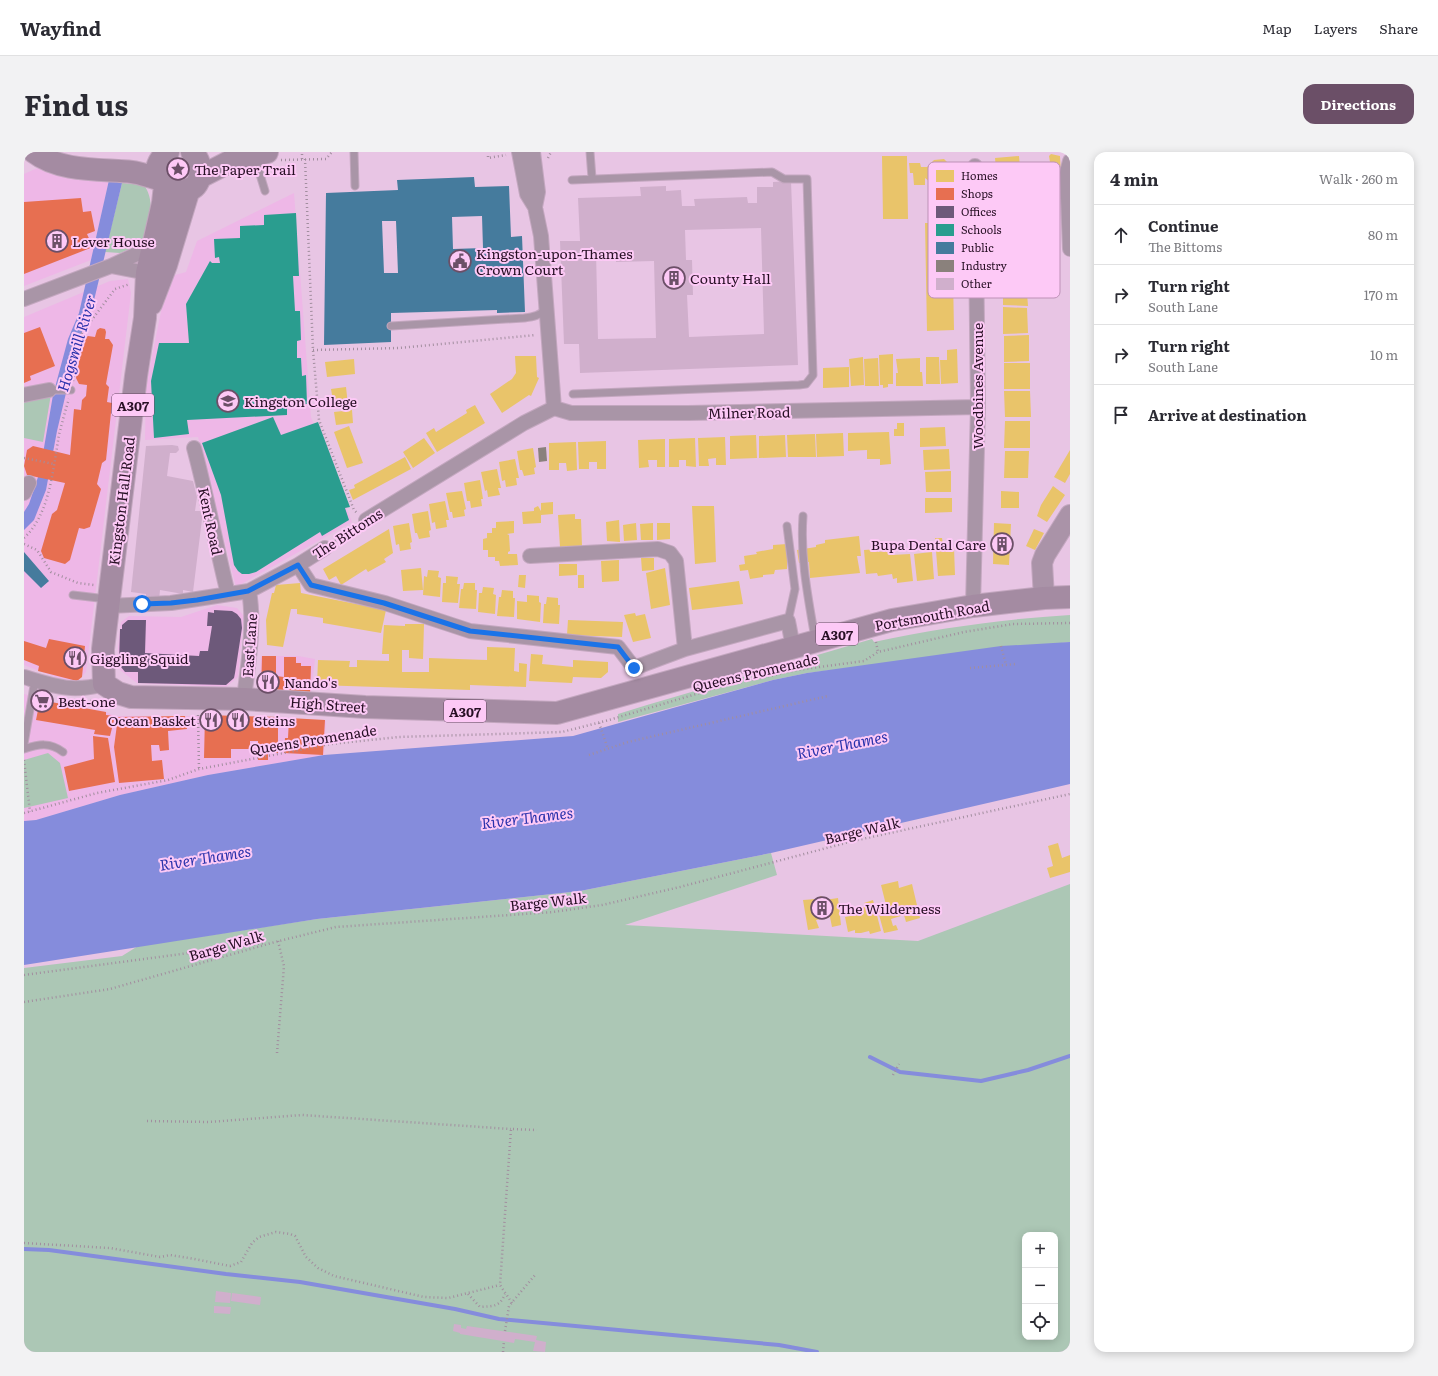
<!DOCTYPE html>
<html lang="en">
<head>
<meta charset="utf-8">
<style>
  body { margin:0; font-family:Literata,serif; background:#f2f2f3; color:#2b2b33 }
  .controls { position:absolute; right:12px; bottom:12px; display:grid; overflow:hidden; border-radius:8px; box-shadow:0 2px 10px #0003 }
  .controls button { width:36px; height:36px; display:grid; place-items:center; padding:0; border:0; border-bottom:1px solid #e1e1e2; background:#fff; color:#2b2b33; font:20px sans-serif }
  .stop { position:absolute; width:12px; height:12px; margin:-9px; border:3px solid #1a73e8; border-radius:50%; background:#fff }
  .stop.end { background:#1a73e8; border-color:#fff; box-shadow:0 1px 4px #0008 }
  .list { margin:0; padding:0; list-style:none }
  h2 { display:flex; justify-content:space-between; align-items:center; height:52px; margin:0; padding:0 16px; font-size:17px }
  h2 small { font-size:13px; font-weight:400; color:#7c7c81 }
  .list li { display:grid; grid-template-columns:26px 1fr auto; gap:12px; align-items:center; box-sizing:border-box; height:60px; padding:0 16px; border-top:1px solid #e1e1e2 }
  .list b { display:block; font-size:15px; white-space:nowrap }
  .list p { margin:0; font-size:13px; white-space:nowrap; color:#7c7c81 }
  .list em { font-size:13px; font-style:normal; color:#7c7c81 }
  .icon { flex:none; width:22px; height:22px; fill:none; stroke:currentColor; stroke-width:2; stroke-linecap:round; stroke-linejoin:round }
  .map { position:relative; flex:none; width:1046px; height:1200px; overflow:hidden; border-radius:12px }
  header { display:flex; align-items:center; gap:24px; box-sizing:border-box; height:56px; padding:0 20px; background:#fff; border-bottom:1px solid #e1e1e2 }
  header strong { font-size:19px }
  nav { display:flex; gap:22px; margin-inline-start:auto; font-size:14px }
  .intro { display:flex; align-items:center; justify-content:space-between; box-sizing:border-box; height:96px; padding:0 24px }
  h1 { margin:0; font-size:28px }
  .button { padding:10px 18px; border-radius:12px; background:#6b4f67; color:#fff; font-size:14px; font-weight:700 }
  main { display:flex; gap:24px; padding:0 24px }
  aside { flex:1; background:#fff; border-radius:12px; box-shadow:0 2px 10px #0003 }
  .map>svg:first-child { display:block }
  .built { fill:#eeb7e7 }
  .green { fill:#acc7b5; fill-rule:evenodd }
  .water { fill:#858cdc }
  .homes { fill:#e9c46a }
  .shops { fill:#e76f51 }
  .offices { fill:#6d597a }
  .schools { fill:#2a9d8f }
  .public { fill:#457b9d; fill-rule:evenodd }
  .industry { fill:#8a817c }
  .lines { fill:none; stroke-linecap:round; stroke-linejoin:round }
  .stream { stroke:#858cdc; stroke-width:4 }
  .building { fill:#d0afcc; fill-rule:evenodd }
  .service-casing { stroke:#c3a7bf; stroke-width:9 }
  .minor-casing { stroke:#c3a7bf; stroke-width:16 }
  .secondary-casing { stroke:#c3a7bf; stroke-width:22 }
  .primary-casing { stroke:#c3a7bf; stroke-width:24 }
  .path { stroke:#a28e9f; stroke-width:2.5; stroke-dasharray:1 3; stroke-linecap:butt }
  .service { stroke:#a995a7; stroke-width:7 }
  .minor { stroke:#a995a7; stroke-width:14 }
  .secondary { stroke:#aa93a8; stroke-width:20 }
  .primary { stroke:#a48ba2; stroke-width:22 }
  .route { stroke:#1a73e8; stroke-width:5 }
  .labels { text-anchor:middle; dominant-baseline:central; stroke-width:4; stroke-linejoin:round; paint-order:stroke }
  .shield { fill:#fdc9f6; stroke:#674763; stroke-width:1 }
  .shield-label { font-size:13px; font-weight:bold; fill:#270f24 }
  .poi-label { font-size:14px; fill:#270f24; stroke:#fdc9f6; text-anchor:start }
  .street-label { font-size:14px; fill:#270f24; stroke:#fdc9f6 }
  .water-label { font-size:15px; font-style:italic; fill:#2932ab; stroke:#fdc9f6 }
  .key { fill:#fdc9f6; stroke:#bd91b7; stroke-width:1 }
  .key-label { font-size:11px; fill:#270f24 }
</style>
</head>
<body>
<header>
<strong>Wayfind</strong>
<nav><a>Map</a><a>Layers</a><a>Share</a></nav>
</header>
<div class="intro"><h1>Find us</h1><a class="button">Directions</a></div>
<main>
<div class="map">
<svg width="1046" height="1200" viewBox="0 0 1046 1200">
  <rect width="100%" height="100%" fill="#e8c5e4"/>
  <path class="built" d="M18,14L85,28L67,108L0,134V22Z
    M270,41L287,265L328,370L212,435L174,285L121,288L122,234L144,125L162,120L173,89Z
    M104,127L107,141L62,520L53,530L36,527L0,513V165L86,129Z
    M193,453L213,456L220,464L214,525L202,535L113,531L96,518L94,496L97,470L105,464L157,465Z
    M237,504H274L291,507L287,542H235Z
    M0,542L28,550L80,559L91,564H218L302,569L300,603L184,623L96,643L12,668L0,669Z"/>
  <path class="green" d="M145 16a9 9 0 1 1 18 0a9 9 0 1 1-18 0Z
    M98,31L120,33C133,52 124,71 118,92L96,101L81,100Z
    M27,242L19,290L0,286V246Z
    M1046,463V490L783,521L749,528L594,570V562L623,553L848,487L850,490C915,476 979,467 1046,463Z
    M24,601L36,611L44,646L0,656V608Z
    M747,701L753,723L601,773L894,789L1046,732V1200H0V816L98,804L114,794L293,767L556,739ZM1001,1083H1031V1185H1001Z"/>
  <path class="water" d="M85,28L98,31L67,161L55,186L33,279L22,338L10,368L0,378V360L5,352L16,319L29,243L44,187L55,161Z
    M1046,490V632L747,701L556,739L293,767L0,813V669L12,668L96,643L184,623L300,603L549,584L749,528L783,521L977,494Z"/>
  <path class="homes" d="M1027,2L1036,4L1037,22L1023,23V10H1026L1025,4Z
    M858,4H883L884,67H859Z
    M995,4L997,26L973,28L971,6Z
    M920,7L928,15V21L931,23L928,30L925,28L921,33H910L901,26V33H890L889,21H886L885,11H896L897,15H903L910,8Z
    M901,71H928L930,178L903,179Z
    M1002,128L1004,154L979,153V129Z
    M979,155L1003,156L1004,181L979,182Z
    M1005,183V209L980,210V184Z
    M933,197L934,231L917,232L916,208H923V198Z
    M869,202V232H864V235L859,236V233H856L855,203Z
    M491,204H512L513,225L515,226L507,244L505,243L478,261L466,242L488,227L492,221Z
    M839,205L840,233L827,234L825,207Z
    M902,205H915L916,232H902Z
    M854,206L855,234H841L840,207Z
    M896,206V220H898L899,234H872V221H874L872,207Z
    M330,207L331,222L303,225L301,210Z
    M980,211H1006V237H980Z
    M825,215V235L799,236V216Z
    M322,235L324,253L310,255L307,237Z
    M980,239H1006L1007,265H981Z
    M451,253L461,271L413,300L402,281L410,276L412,280L443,261L442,258Z
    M328,258L329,271L312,273L310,260Z
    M981,269H1006V296H980Z
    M873,271H880V284H870V277H873Z
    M325,274L339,311L323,316L310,280Z
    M921,275L922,294L896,295V276Z
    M865,280L867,312L856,313V307H843V298L824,299V281Z
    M819,281L820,304L793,305L792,282Z
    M791,282L792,305H764L763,283Z
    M732,283L733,306L706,307V284Z
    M761,283L762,305L735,306V284Z
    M701,285L702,313H692V306L684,307L685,314H675L674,286Z
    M400,286L411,301L389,316L379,300Z
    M671,286L672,315L662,314V308H655V315H645V287Z
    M641,287V315H633V308H624L625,315L615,316L614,288Z
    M582,289V317H573V310H565V317H555L554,290Z
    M552,290L553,318L543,319L542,311H535V318H525V291Z
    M509,296L512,315L510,316L511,322L500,324L498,318H496L493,299Z
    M925,297L926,317L900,318L899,298Z
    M1046,298V322L1041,331L1030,325Z
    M981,299H1005L1004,326H980Z
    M381,305L387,317L329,348L325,338L331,336L330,333Z
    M491,307L495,326H492L493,333L482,335L481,328L478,329L475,310Z
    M473,317L477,336H474L476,343L464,345L463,338L461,339L457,320Z
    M927,319V340H902L901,320Z
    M456,328L459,347H457L458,354L447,356L446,349H443L440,331Z
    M1029,334L1041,343L1023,370L1013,364L1017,353Z
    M438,339L442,357L440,358L441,364L429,366L428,360H426L422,341Z
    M977,339L995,340V356H977Z
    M901,346H928V360L901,361Z
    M421,349L425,368H422L423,375L412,377L411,370L408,371L405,352Z
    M529,350V362L517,363V371L499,372L498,360L510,359V356L514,354L517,359V351Z
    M668,354H690L692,410L671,412Z
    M404,359L407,378L405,379L406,385L395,387L393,381H391L388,362Z
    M551,362V367H557L558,394L536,395L534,363Z
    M595,368L596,390L583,389L582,370Z
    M490,369V381L483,382L485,383L486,399L484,400V402H493L494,413L476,414L475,409H471V405H464V398H459V387L463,386V381H468V376H472V370Z
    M385,371L388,390L386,391L387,397L376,399L375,392L372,393L369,374Z
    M612,371L613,388L600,389L599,373Z
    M629,371V388H617L616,372Z
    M633,371H646V387L633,388Z
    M970,371L987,372L985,413L969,412Z
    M365,377L369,401L360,407L362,410L344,420L342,417L317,433L312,424L305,428L299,417Z
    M1010,377L1020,381L1011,398L1002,394Z
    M835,384L837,404H833L836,421L786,426L785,410L775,411L773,398L792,395V393L801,391V388Z
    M911,386H918L919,392H923V396H930L931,423L914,424Z
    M763,392V417L751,418L750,422L739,423V425L726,427L724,418L716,419L715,413L721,412L720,404L733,402L732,400L749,397V393Z
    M853,397L854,400L868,398V403L886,402L889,429L873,431V426L869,427L868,422L854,424L853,421L842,422L840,398Z
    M908,400L910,427L893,429L890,402Z
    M617,406H630V418L618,419Z
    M595,408V429L578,430L577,409Z
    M535,412H553V423L535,424Z
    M397,416L399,438L379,439L377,418Z
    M641,416L646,453L627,457L622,421Z
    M404,418L415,419L414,425L417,426L416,445L399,443L400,424L403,425Z
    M495,423H502L501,436L494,435Z
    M554,423H560V436H554Z
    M422,424L434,425L433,432H436L434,451L418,450L419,431H422Z
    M715,429L719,452L668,458L665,436Z
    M276,431L277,441L362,458L357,481L299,471V466L273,462V457H267L259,495L243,493L242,468L248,441H250L252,433Z
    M440,431H451V438H453L452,457L435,456L437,437H439Z
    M459,435L470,436L469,442L472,443L471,462L454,460L455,441H458Z
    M478,438L489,439V446H491L490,465L473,464L475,445H477Z
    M503,443L515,444V450L517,451L516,470L493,467V449L503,450Z
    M523,445L534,446V453H536L535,472L519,471L520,452H522Z
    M611,461L612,464L621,462L627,486L609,490L600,463Z
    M544,468L599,470L598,485L543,483Z
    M381,472H400L399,507L385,506V498H378V520H405V506L463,508V495L491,496L490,519L495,520V511L503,512L502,535L446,533V538L293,533L294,508L326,509L325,515H333V508L365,509V502H358L360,473L381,474Z
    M507,502L519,503L518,512L549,515V508L584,510V520L577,526L549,525L548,531L505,529Z
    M1034,691L1038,706L1046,703V720L1026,726L1023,716L1029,714L1024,694Z
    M874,729L875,736L888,732L896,766L882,770L880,763L867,767L869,774L872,773L874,778L860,781L854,759L863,757L857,733Z
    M797,744L801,748L814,746L817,773L808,775L806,765L792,768L795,776L784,778L779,748L792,747Z
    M849,748L857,779L846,782L845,779L837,781H831V778L824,780L821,765L832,763L831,757L841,755L840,751Z"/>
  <path class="shops" d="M57,46L59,60L67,59L71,79L63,82L69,95L0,122V50Z
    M16,175L31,214L6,224L7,228L0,231V181Z
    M76,176L81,177L82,180L81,187H85L89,193L82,232L85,235L83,250L88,251L82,308L78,311L73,332L77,337L66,375L60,377L55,376L46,408L41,412L20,406L17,399L28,362L33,358L41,331L3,323L0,314L3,298L9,294L46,303L50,257L57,258L58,248L62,244L63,233L55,232L52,226L59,188L64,184L71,185L73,178Z
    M25,487L61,494L58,525L53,529L14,519L15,514L0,508V489L22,496Z
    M238,504H252V524L260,525V505H272V511H277V514H287L286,542L237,541Z
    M16,548L82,560V563L91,564L86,584L70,582L71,578L12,568Z
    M181,563L254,565V601H244V608H234V589H226V597H207V606H180Z
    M161,564L163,577L144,579L145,598L136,599L135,593H127L128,609L138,608L140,627L95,631L90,595L94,565Z
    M265,566L301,568L299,603L260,601L261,586H264Z
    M69,584L84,586L91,630L45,639L40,615L70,607Z"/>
  <path class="offices" d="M190,458L208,459L213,462L217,467L218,476L211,521L210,526L202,533L114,531V520H101L97,515V510H95L96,477H98V473L104,468H122L121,501L175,504L176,499H184L188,474H183L184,460L190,461Z"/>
  <path class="schools" d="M272,61L275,124H269L271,159H276L277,188L273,189V206H277L278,224L282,223L283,252L263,253V263L163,268L165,282L130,286L127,229L135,191H165L162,152L186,109L188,111H196L195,105L191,106L190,87L216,86V74L240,73V63Z
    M249,265L257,283L294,270L326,355L321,356L325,368L298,384L296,380L232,420L225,422H218L214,419L210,413L197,343L178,291Z"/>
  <path class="public" d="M450,25L451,35L485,34L487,85L498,84L501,160L473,161V158L367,161V190L300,193L302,41L374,38L373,28ZM458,64L459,96L429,97L428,65ZM358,69H372L374,121H360Z
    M0,400L25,429L17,436L0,419Z"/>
  <path class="industry" d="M522,295L523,309L515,310L514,296Z"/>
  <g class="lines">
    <path class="stream" d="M846,905L876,920L957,929L1004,918L1046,904
      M0,1097L25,1098L202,1122L276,1130L431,1157L475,1167L755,1193L793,1200"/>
  </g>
  <path class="building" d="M767,29L774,213L556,221L555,192H540L536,89H556L554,46L617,44L616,35L642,34V39L657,38L658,54H671L670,47L723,45L724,51H733V35H749V30ZM737,76L740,182L665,185L663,143H669L668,108H662L661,78ZM592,98V110L630,109L632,186L574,187L572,99Z
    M148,293L154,294L155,298L152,301H146L143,324L169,329L173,345L171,359H179L169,440L159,438V442L136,438L135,448L122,446V442L107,440L122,294Z
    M192,1139L207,1141L206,1151L191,1150Z
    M208,1141L237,1145L236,1153L207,1149Z
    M190,1154L207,1155L206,1162L190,1161Z
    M430,1172L437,1173V1176L442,1177L443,1174L513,1184L512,1188L522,1190L521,1200L509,1199L511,1190L491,1187L490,1191L436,1182V1181L429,1179Z"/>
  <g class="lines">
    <g class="service-casing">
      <path id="service" d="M330,0L331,34
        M566,0L568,26
        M231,6L241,39
        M548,28L748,20L760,27H783L789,223L782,232L775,233L549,242
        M367,174L500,166C508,165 517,164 522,156
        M25,238H47
        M779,364C776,406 784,445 791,486
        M763,374L771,437L764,469
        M49,443L83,447
        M0,592L11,528
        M0,597C15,592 26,590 39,600"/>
    </g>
    <g class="minor-casing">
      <path id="minor" d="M495,0L503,42L511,55L517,84L530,256
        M509,0L514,40L511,55
        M1046,9L1043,20L1046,97
        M87,114L123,121
        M0,147L87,114L113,102L130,92
        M0,243L25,238
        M170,296C183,344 192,394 204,442
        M0,341L5,331
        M342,368L500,271L530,256L547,261H664L954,255
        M506,404L634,397L646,401L652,409L661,497
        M274,413L287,433L361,451L446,479L594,495L610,516
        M85,454L147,451L225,439L274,413L301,396
        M949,454L954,255L951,14
        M610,516L661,497L764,469L769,495
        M0,525C30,534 48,541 80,532
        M220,547C224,512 231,474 225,439"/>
    </g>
    <g class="secondary-casing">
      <path id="secondary" d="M1020,446L1018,411L1021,403L1046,363"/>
    </g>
    <g class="primary-casing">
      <path id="primary" d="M10,0C36,20 77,17 108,20C117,21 126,25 135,27
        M144,0C109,28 170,59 176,23C177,14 174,6 168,0
        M176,25L207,9L243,0
        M141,33L139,51L123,121L121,166L112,224L79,497L80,532L94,541L107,545L220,547L341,555L533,561L868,468L949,454L1020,446L1046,445
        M127,152L142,113L165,37"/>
    </g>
    <path class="path" d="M464,4V6L482,3
      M524,6L527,0
      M278,7V0
      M281,7L289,198L294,256L295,268L330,358L333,361
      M257,8L302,7L308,0
      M289,198L375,196L512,183
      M49,229L58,181L91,137L106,132
      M0,306L30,312
      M0,386C26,362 29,317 35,283C38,271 41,259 45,247
      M311,389L332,375
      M0,392L13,398L27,420L54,431L70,433
      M852,490L854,500
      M977,494L982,513
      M946,516L992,512
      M66,549L77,551
      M174,563L175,617
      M575,571L584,597
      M565,603L604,590L804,544
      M0,608L6,660
      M0,661L73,641L144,628L175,617L307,592L375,585L538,580L585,568L699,534L773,518L840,509L854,500L940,480L989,472L1046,471
      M0,823L240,791
      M0,850L86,837L251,790L312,775L529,760L578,753L656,735L829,689L1046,642
      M253,901L260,814L254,789
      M869,923L875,912
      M123,969L185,970L278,963L487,977
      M0,1091L86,1096L136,1105L146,1103L165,1106L206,1114L217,1110L228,1091L235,1085L252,1080L266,1082L271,1084L282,1105L294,1116L310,1124L400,1145L424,1146L476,1133
      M444,1142L456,1155C469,1154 476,1155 481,1142
      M488,1151L476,1133L487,977L513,978
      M481,1179L485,1154L511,1123
      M479,1200L480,1189"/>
    <use href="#service" class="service"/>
    <use href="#minor" class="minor"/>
    <use href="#secondary" class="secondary"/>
    <use href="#primary" class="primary"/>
  </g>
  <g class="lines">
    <path class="route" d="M118,452L147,451L173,448L224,439L274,413L287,433L360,451L446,479L594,495L610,516"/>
  </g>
  <defs>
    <g id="sight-ring" transform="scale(1.15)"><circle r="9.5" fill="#fdc9f6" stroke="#6b4f67" stroke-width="1.5"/><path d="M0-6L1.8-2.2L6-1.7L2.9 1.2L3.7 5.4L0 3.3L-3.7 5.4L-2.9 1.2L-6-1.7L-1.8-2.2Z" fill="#6b4f67"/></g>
    <g id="building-ring" transform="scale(1.15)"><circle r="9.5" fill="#fdc9f6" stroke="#6b4f67" stroke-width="1.5"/><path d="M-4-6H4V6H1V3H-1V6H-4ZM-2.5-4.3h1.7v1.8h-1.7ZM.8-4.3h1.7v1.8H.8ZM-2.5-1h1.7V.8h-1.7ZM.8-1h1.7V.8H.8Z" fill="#6b4f67"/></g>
    <g id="civic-ring" transform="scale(1.15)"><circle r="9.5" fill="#fdc9f6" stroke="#6b4f67" stroke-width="1.5"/><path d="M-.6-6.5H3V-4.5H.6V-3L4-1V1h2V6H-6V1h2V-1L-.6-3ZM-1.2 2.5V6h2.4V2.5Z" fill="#6b4f67"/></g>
    <g id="university-ring" transform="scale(1.15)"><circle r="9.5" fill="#fdc9f6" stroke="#6b4f67" stroke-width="1.5"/><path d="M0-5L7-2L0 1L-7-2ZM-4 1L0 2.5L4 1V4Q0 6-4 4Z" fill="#6b4f67"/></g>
    <g id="restaurant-ring" transform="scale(1.15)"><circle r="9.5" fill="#fdc9f6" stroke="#6b4f67" stroke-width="1.5"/><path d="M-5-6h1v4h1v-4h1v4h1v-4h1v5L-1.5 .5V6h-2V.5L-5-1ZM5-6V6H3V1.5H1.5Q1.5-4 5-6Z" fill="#6b4f67"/></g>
    <g id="supermarket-ring" transform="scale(1.15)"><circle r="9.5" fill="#fdc9f6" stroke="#6b4f67" stroke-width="1.5"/><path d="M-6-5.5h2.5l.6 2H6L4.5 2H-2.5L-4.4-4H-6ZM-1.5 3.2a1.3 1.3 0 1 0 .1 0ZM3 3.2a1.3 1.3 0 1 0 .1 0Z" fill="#6b4f67"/></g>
  </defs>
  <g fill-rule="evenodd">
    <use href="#sight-ring" x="154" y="17"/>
    <use href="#building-ring" x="33" y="89"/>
    <use href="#civic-ring" x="436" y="109"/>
    <use href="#building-ring" x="650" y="126"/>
    <use href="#university-ring" x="204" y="249"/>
    <use href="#building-ring" x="978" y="392"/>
    <use href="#restaurant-ring" x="51" y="506"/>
    <use href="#restaurant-ring" x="244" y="530"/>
    <use href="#supermarket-ring" x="18" y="549"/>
    <use href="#restaurant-ring" x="187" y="568"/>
    <use href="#restaurant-ring" x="214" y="568"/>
    <use href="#building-ring" x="798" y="756"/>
  </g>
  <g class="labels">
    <g class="shield">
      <rect x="88" y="242" width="42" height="22" rx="3"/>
      <rect x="792" y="471" width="42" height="22" rx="3"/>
      <rect x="420" y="548" width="42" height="22" rx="3"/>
    </g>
    <g class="shield-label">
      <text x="109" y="253">A307</text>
      <text x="813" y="482">A307</text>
      <text x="441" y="559">A307</text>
    </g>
    <g class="poi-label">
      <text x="170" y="17">The Paper Trail</text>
      <text x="48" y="89">Lever House</text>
      <text x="452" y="101">Kingston-upon-Thames<tspan x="452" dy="16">Crown Court</tspan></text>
      <text x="666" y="126">County Hall</text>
      <text x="220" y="249">Kingston College</text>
      <text x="962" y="392" text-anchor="end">Bupa Dental Care</text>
      <text x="66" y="506">Giggling Squid</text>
      <text x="260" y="530">Nando's</text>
      <text x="34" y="549">Best-one</text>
      <text x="172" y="568" text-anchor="end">Ocean Basket</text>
      <text x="230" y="568">Steins</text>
      <text x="814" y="756">The Wilderness</text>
    </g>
    <g class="street-label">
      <text transform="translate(953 234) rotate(-90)">Woodbines Avenue</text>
      <text transform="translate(725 260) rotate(-1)">Milner Road</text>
      <text transform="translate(97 349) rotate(-83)">Kingston Hall Road</text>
      <text transform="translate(187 369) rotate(78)">Kent Road</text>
      <text transform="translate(323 381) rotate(-33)">The Bittoms</text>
      <text transform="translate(908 463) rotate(-10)">Portsmouth Road</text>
      <text transform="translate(225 493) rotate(-86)">East Lane</text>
      <text transform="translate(731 520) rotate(-13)">Queens Promenade</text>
      <text transform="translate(304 552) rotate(4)">High Street</text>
      <text transform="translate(289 587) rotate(-9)">Queens Promenade</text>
      <text transform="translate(838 678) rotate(-13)">Barge Walk</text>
      <text transform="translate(524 749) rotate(-6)">Barge Walk</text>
      <text transform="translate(202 793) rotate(-16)">Barge Walk</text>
    </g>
    <g class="water-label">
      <text transform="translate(52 191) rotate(-73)">Hogsmill River</text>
      <text transform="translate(818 592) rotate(-11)">River Thames</text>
      <text transform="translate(503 665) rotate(-7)">River Thames</text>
      <text transform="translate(181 705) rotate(-9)">River Thames</text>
    </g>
  </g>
  <rect x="904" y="10" width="132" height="136" rx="6" class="key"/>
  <rect x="912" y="18" width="18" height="12" fill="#e9c46a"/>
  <rect x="912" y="36" width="18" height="12" fill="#e76f51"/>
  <rect x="912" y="54" width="18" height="12" fill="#6d597a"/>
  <rect x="912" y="72" width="18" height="12" fill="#2a9d8f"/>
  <rect x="912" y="90" width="18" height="12" fill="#457b9d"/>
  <rect x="912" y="108" width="18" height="12" fill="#8a817c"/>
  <rect x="912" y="126" width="18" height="12" fill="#d0afcc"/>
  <g class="key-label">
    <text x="937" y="28">Homes</text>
    <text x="937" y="46">Shops</text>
    <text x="937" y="64">Offices</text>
    <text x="937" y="82">Schools</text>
    <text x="937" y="100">Public</text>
    <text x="937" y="118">Industry</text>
    <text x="937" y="136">Other</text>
  </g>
</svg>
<div class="controls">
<button>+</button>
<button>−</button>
<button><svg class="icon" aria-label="locate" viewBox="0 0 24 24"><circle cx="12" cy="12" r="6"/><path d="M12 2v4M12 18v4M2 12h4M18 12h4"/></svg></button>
</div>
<div class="stop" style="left:118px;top:452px"></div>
<div class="stop end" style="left:610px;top:516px"></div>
</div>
<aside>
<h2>4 min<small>Walk · 260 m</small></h2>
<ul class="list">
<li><svg class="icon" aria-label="ahead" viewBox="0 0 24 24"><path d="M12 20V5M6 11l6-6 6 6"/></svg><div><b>Continue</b><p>The Bittoms</p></div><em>80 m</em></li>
<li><svg class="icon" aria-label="right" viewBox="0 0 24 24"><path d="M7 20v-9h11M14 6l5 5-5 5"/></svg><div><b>Turn right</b><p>South Lane</p></div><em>170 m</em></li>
<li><svg class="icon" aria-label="right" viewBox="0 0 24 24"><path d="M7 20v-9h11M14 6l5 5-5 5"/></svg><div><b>Turn right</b><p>South Lane</p></div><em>10 m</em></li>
<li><svg class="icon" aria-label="arrive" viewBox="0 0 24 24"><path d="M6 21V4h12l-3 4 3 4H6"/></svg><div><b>Arrive at destination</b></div></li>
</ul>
</aside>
</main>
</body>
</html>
